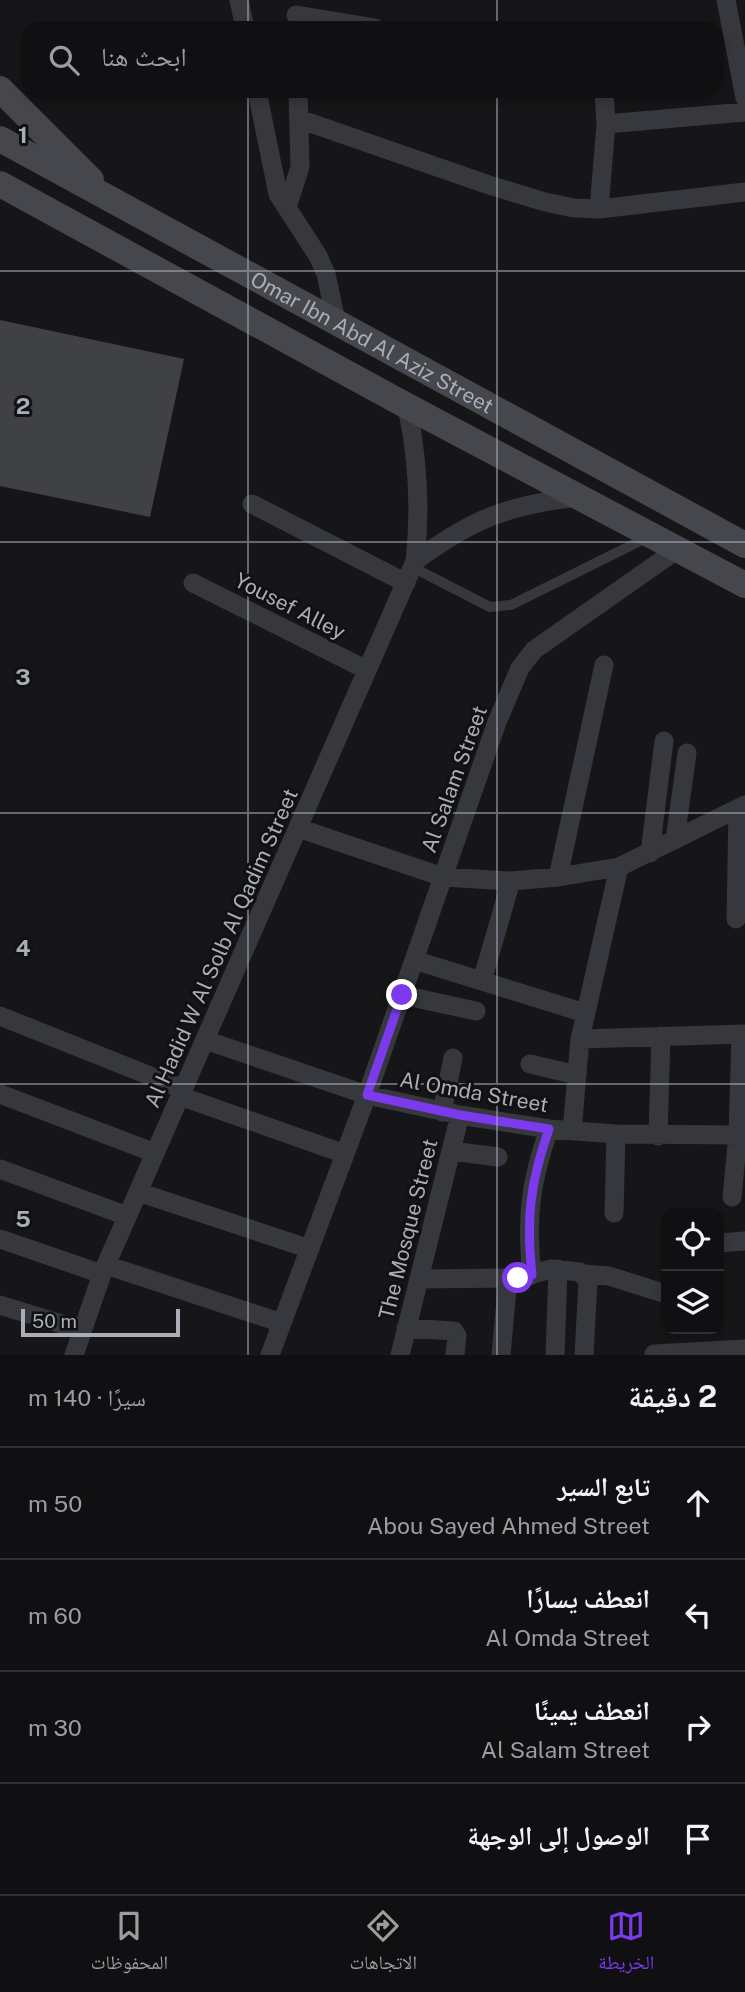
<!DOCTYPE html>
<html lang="ar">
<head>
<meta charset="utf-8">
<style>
  body { margin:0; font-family:"Public Sans","Noto Naskh Arabic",sans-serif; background:#19191b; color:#f1f3f6; direction:rtl }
  .controls { position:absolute; right:21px; bottom:21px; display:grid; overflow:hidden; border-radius:14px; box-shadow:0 4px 10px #0003 }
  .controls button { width:63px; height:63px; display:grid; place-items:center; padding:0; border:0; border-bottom:2px solid #303032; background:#101012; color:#f1f3f6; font:35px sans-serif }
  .scale { position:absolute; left:21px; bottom:18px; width:159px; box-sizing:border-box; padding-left:7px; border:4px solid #a8adb8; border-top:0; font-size:19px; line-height:24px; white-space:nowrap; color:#a8adb8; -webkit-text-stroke:5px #111113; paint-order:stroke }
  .stop { position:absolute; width:21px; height:21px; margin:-16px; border:5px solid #7c3aed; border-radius:50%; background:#fff }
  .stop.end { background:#7c3aed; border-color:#fff; box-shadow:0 2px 7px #0008 }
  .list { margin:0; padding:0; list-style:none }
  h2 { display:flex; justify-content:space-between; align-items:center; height:91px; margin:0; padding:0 28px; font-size:30px }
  h2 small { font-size:23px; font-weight:400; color:#9c9d9f }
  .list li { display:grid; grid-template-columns:46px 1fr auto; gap:21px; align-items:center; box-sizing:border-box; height:112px; padding:0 28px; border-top:2px solid #303032 }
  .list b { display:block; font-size:26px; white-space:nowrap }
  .list p { margin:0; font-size:23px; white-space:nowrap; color:#9c9d9f }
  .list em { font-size:23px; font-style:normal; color:#9c9d9f }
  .icon { flex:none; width:38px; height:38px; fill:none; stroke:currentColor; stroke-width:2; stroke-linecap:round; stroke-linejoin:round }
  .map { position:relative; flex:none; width:745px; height:1355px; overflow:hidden; direction:ltr }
  .search { position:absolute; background:#101012; box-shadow:0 4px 10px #0003; left:21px; right:21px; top:21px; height:77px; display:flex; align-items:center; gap:18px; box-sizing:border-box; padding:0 24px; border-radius:21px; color:#9c9d9f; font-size:26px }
  .sheet { height:539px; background:#101012 }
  nav { display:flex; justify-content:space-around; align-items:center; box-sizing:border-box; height:98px; border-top:2px solid #303032; background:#101012; font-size:19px; color:#9c9d9f }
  nav a { display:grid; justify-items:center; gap:4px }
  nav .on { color:#7c3aed }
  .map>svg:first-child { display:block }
  .building { fill:#404145 }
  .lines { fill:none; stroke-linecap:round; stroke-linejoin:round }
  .service { stroke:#37383d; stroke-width:10 }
  .minor { stroke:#37383d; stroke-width:19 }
  .secondary { stroke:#45474d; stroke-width:26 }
  .route { stroke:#7c3aed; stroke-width:9 }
  .grid { fill:none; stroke:#a8adb8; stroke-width:2; stroke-opacity:0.55 }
  .labels { text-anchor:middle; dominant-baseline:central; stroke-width:6; stroke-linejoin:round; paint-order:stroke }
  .street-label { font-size:21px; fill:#a8adb8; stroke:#111113 }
  .grid-label { font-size:23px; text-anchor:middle; font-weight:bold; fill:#a8adb8; stroke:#111113; stroke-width:6; stroke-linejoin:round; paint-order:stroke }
</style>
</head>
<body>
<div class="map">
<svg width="745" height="1355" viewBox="0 0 745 1355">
  <rect width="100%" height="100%" fill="#161618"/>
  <path class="building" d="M0,320L184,359L150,517L0,486Z"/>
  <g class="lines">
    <path class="service" d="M412,567L490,607L511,605L648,537"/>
    <path class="minor" d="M239,0L245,28
      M726,0L745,98
      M296,15L375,28
      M257,91L278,194L318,256L326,274L336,321
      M299,119L489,185L545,202L574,208L599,209L745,192
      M606,124L745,112
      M287,207L300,167L298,91
      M599,209L606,124L604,91
      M252,504L406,583
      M415,561C473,519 507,505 579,497
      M193,583L367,670
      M298,828L443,877L511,881L558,877L619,867L745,805
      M675,840L687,753
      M650,853L664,741
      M558,877L604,665
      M736,919L738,809
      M414,960L585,1013
      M482,981L511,881
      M402,995L476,1011
      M0,1016L183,1089
      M580,1039L745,1034
      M205,1040L367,1095L460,1115L549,1129L616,1134L745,1135
      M530,1064L577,1075
      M0,1094L155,1153
      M180,1096L345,1154
      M442,1112L453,1058
      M572,1131L580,1039L619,867
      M658,1136L661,1036
      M451,1151L498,1157
      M0,1169L127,1216
      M138,1192L310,1249
      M732,1197L738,1135L741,1034
      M614,1213L616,1134
      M0,1239L102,1274
      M719,1243L745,1241
      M106,1265L282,1323
      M583,1274L609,1276L666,1294
      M532,1275C526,1218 530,1183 549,1129
      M419,1279L518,1278L551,1269L580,1272L588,1281L584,1355
      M0,1305L81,1330
      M406,1328L454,1331L457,1336L455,1355
      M654,1354L745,1349
      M74,1355L102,1274L415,561C421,508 418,459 407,406
      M270,1355L367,1095L497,722L520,668L534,650L678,549
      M400,1355L460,1115
      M501,1355L508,1278
      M555,1355L558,1269"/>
    <g class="secondary">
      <path d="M0,89L91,180"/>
      <path id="s1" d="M0,139L745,545"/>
      <path d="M0,184L407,406L745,585"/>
    </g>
  </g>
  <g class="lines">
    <path class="route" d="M402,995L367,1095L460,1115L549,1129C530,1183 526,1218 532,1275L518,1278"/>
  </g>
  <path class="grid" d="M248,0V28M497,0V28M248,91V1355M497,91V1355M0,271H745M0,542H745M0,813H745M0,1084H745"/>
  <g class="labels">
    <g class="street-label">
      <text stroke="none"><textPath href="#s1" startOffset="424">Omar Ibn Abd Al Aziz Street</textPath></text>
      <text transform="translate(290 606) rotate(27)">Yousef Alley</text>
      <text transform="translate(454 779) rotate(-70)">Al Salam Street</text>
      <text transform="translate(221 948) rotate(-66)">Al Hadid W Al Solb Al Qadim Street</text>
      <text transform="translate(474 1092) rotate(10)">Al Omda Street</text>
      <text transform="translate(408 1229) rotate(-76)">The Mosque Street</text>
    </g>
  </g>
  <g class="grid-label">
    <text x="23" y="143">1</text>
    <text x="23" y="414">2</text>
    <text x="23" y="685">3</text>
    <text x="23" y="956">4</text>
    <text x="23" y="1227">5</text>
  </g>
</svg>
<div class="controls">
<button><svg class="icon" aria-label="locate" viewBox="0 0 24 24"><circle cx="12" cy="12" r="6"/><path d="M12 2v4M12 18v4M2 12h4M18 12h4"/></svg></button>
<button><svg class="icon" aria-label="layers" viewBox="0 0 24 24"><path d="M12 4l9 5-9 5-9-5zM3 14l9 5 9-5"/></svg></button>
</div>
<div class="scale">50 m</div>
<div class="stop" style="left:518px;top:1278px"></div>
<div class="stop end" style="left:402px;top:995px"></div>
<div class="search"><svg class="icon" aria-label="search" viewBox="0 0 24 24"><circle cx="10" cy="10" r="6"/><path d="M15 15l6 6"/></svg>ابحث هنا</div>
</div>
<section class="sheet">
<h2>2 دقيقة<small>سيرًا · 140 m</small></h2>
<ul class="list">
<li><svg class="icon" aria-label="ahead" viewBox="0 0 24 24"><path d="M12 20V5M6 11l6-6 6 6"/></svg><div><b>تابع السير</b><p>Abou Sayed Ahmed Street</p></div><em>50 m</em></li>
<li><svg class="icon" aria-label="left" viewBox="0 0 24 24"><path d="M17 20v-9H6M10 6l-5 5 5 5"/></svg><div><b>انعطف يسارًا</b><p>Al Omda Street</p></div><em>60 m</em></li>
<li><svg class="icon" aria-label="right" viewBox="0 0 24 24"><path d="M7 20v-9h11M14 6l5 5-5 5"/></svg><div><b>انعطف يمينًا</b><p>Al Salam Street</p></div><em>30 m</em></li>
<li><svg class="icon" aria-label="arrive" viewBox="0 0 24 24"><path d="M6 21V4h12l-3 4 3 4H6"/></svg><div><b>الوصول إلى الوجهة</b></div></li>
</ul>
</section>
<nav>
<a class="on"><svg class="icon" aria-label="map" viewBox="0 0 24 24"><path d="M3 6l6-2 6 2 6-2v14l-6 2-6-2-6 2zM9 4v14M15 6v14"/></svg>الخريطة</a>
<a><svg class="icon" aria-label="directions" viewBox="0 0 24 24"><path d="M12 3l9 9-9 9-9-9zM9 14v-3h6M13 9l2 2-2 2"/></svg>الاتجاهات</a>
<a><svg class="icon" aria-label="saved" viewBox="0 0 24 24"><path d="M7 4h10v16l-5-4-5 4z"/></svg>المحفوظات</a>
</nav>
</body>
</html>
